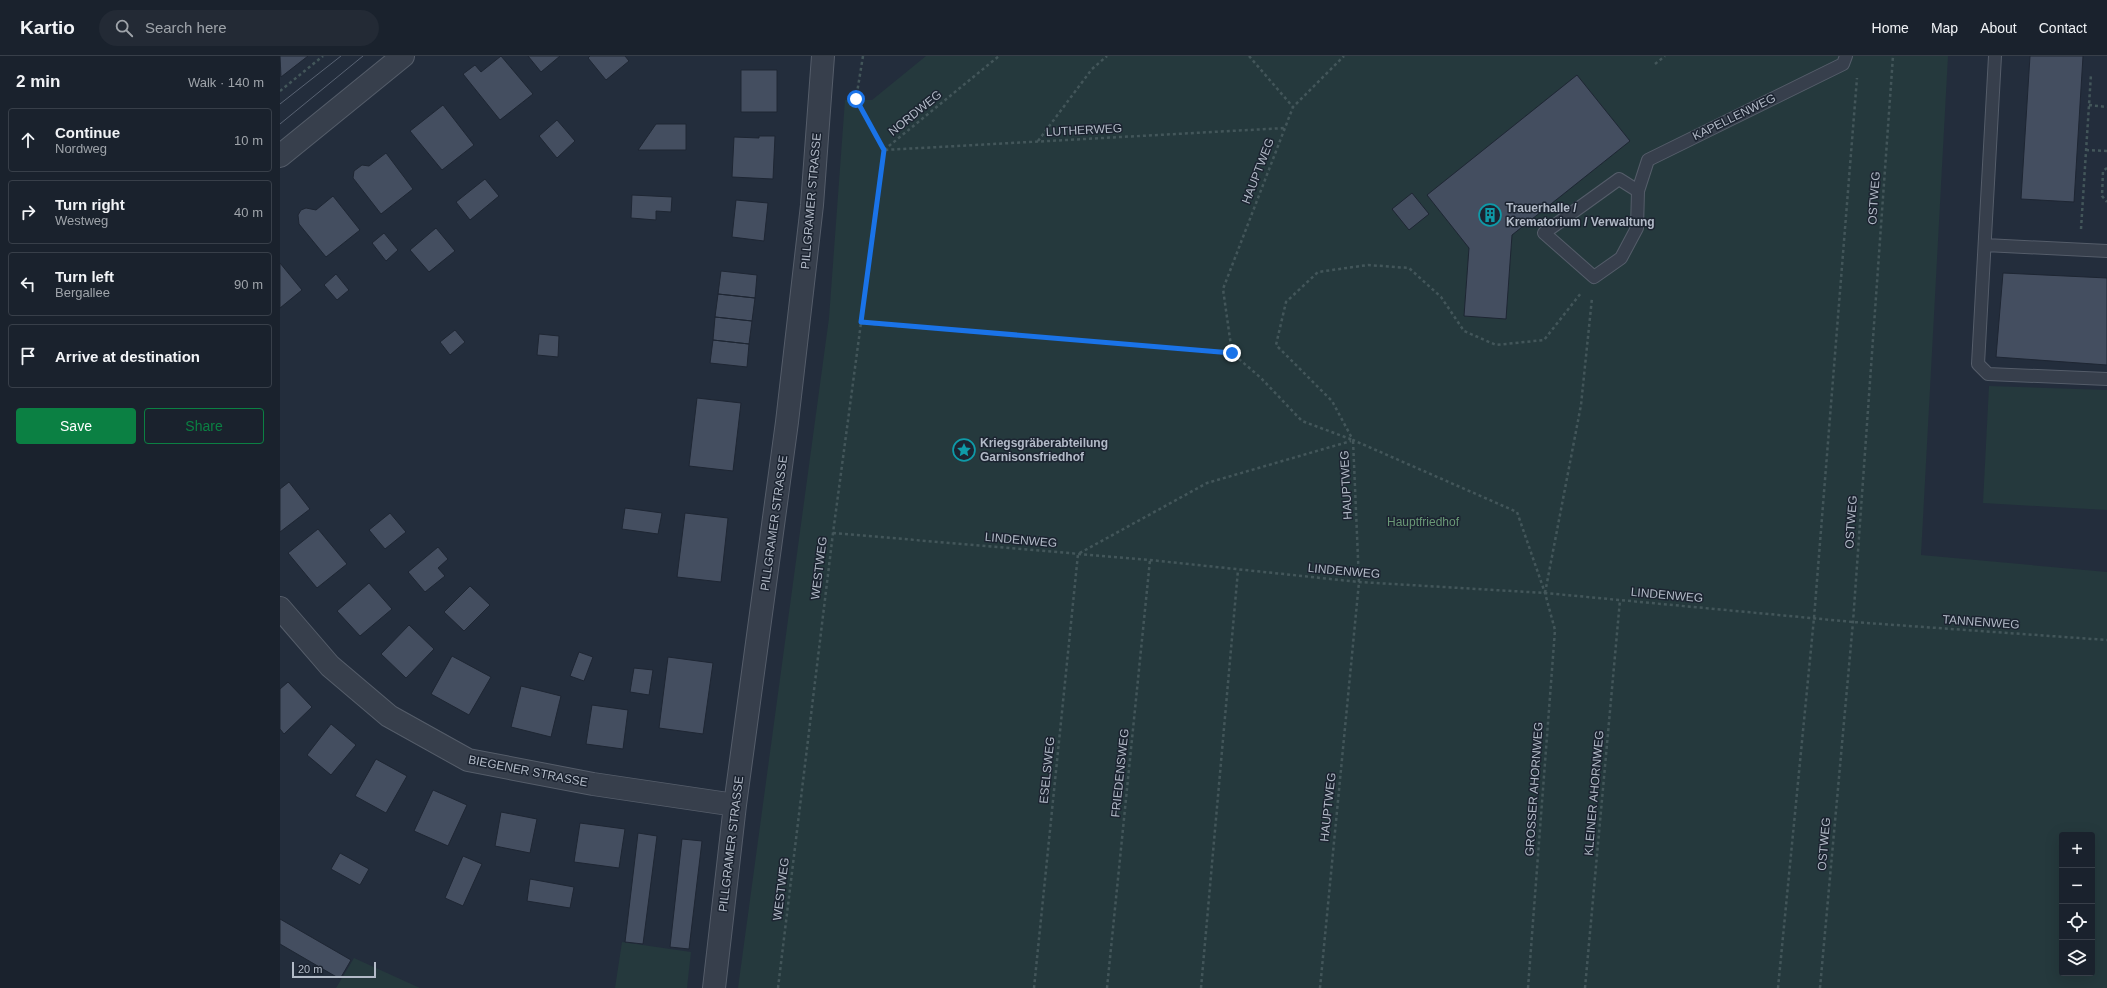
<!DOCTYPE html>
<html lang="en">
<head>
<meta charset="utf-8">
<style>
  body { margin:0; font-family:Helvetica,sans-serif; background:#232a35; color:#f1f3f6 }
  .controls { position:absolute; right:12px; bottom:12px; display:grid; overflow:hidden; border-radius:4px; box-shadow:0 4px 16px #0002 }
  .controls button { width:36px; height:36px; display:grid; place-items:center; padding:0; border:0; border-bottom:1px solid #383f49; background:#1a222d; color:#f1f3f6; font:20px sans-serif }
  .scale { position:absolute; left:12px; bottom:10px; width:84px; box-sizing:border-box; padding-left:4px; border:2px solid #b2bac7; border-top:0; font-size:11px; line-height:14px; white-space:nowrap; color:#b2bac7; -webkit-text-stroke:3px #1c2431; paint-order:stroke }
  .stop { position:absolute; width:12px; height:12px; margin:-9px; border:3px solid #1a73e8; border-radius:50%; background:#fff }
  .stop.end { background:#1a73e8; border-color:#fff; box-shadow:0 1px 4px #0008 }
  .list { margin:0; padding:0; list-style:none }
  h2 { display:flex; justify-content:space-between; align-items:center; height:52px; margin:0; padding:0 16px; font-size:17px }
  h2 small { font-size:13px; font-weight:400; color:#9fa4aa }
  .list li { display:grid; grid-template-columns:26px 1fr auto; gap:12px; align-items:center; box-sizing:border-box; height:64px; margin:0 8px 8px; padding:0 8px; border:1px solid #383f49; border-radius:4px }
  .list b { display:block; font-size:15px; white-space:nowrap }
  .list p { margin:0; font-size:13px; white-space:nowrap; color:#9fa4aa }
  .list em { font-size:13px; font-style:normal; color:#9fa4aa }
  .actions { display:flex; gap:8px; padding:12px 16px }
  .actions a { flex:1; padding:9px 0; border:1px solid #0b8043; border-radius:4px; text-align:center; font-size:14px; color:#0b8043 }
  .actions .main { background:#0b8043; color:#fff }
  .icon { flex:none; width:22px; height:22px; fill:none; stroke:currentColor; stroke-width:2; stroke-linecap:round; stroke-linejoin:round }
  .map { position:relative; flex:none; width:1827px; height:932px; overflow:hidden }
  header { display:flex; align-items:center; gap:24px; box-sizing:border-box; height:56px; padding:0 20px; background:#1a222d; border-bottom:1px solid #383f49 }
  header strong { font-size:19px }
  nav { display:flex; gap:22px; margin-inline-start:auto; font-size:14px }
  .search { width:280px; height:36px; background:#232a35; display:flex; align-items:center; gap:10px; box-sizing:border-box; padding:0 14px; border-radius:22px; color:#9fa4aa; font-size:15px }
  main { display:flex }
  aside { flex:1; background:#1a222d }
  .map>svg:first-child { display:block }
  .green { fill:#25393d; fill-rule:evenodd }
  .building { fill:#444e60; stroke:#1e2633 }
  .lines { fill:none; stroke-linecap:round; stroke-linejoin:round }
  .service-casing { stroke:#555d6a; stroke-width:14 }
  .minor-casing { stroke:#555d6a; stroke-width:24 }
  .tertiary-casing { stroke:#555d6a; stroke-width:24 }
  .path { stroke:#43565a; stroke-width:2.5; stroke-dasharray:3 3; stroke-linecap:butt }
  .service { stroke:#373f4c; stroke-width:12 }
  .minor { stroke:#373f4c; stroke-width:22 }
  .tertiary { stroke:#373f4c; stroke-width:22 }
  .tram { stroke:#596373; stroke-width:1 }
  .route { stroke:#1a73e8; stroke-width:5 }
  .labels { text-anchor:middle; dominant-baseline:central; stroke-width:3; stroke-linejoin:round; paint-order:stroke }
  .street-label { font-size:12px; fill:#b2bac7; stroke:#1c2431 }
  .poi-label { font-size:12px; font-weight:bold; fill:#b2bac7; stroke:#1c2431; text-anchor:start }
  .park-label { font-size:12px; fill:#699876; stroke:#1c2431 }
</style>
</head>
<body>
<header>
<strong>Kartio</strong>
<div class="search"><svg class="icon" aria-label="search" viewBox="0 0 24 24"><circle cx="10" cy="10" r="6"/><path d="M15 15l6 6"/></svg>Search here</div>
<nav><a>Home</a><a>Map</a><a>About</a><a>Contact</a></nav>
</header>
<main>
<aside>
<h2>2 min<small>Walk · 140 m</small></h2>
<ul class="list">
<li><svg class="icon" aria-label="ahead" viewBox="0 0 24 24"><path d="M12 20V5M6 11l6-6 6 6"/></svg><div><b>Continue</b><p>Nordweg</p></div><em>10 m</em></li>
<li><svg class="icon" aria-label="right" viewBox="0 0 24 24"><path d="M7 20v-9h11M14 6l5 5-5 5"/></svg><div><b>Turn right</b><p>Westweg</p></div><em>40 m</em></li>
<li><svg class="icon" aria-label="left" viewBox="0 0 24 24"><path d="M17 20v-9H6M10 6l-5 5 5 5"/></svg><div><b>Turn left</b><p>Bergallee</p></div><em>90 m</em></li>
<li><svg class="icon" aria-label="arrive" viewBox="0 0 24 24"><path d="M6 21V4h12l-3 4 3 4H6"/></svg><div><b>Arrive at destination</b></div></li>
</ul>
<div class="actions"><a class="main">Save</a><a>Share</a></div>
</aside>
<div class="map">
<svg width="1827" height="932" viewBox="0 0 1827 932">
  <rect width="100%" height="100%" fill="#232d3c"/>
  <path class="green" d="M646,0H1668L1641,499L1827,516V932H458L549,262L565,44H592ZM1782,779H1812V917H1782Z
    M1709,330L1827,334V454L1703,447Z
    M342,886L411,896L407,932H335Z
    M74,902L140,932H56Z"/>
  <path class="building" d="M0,0H28L1,21Z
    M221,0L253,38L220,64L183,18L195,9L201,16Z
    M248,0H280L261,16Z
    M310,0H345L349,5L326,24L308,2Z
    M1750,0H1803L1794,146L1741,143Z
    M461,14H497V56H461Z
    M1297,19L1350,85L1232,179L1226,263L1184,260L1189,192L1147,139Z
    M163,49L194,89L162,114L130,75Z
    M277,64L295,85L277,102L259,80Z
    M376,68H406V94H358Z
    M479,80H495L493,123L452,121L454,81L479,82Z
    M106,97L133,133L101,158L73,122L74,115L82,109L89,110Z
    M205,123L219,140L190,164L176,146Z
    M1132,137L1149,158L1129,174L1112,153Z
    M352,139L392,141L391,156L376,155V164L351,162Z
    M53,140L80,174L46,201L19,168L18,159L21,154L26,152L36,154Z
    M456,144L488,147L484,185L452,181Z
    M156,172L175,195L149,216L130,194Z
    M104,177L118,194L106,205L92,187Z
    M0,207L22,234L0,252Z
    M441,215L477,219L475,242L438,238Z
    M1723,217L1827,222V309L1716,301Z
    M56,218L69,234L57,244L44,229Z
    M438,238L475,242L472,265L435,261Z
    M435,261L472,265L469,288L433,284Z
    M175,274L185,286L170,299L160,286Z
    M259,278L279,280L278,301L257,299Z
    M433,284L469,288L467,311L430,307Z
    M417,342L461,347L453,415L409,410Z
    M9,426L30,453L0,476V433Z
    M345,452L382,457L378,478L342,473Z
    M110,457L126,476L105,493L89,474Z
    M405,457L448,462L441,526L397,521Z
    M38,473L67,508L37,532L8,497Z
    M158,491L168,503L158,512L165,520L145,536L128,516Z
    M89,527L112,553L80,580L57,555Z
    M190,530L210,549L184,575L164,556Z
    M129,569L154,593L126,622L101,598Z
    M299,596L313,601L304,625L290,620Z
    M172,600L211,621L189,659L151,638Z
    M388,601L433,607L423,678L379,672Z
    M354,612L373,614L369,639L350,636Z
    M8,626L32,651L4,678L0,673V633Z
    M241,630L281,640L271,681L231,671Z
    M312,649L348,654L343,693L306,688Z
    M51,668L76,689L51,719L27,699Z
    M96,703L127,720L106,757L75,740Z
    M153,734L187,749L168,790L134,775Z
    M221,756L257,763L250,797L215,790Z
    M300,767L345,773L339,812L294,806Z
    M358,777L377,780L363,888L345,886Z
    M402,783L422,785L409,893L390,891Z
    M60,797L89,813L80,829L51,813Z
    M183,800L202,808L183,850L165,842Z
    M250,823L294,831L290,852L247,845Z
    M0,863L71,904L60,923L0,888Z"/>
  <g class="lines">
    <g class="service-casing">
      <path id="service" d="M1715,0L1698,308L1708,318L1827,323
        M1358,135L1339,123L1264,177L1314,221L1341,202L1357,172L1358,135L1368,104L1563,8L1566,0
        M1705,189L1827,195"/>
    </g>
    <g class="minor-casing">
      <path id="minor" d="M0,552L50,610L109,660L188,704L313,728L455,749
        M434,932L455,749L507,366L532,149L543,0"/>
    </g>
    <g class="tertiary-casing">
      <path id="tertiary" d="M0,100L123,0"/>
    </g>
    <path class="path" d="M583,0L576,43L604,94L719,0
      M969,0L1013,51
      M1375,8L1385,0
      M0,35L43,0
      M1809,49L1827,51
      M758,85L812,13L827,0
      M1806,94L1827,95
      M1827,112L1823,115L1822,140L1827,146
      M1801,173L1811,18
      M581,267L952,297
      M553,477L870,504L1079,526L1265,537L1573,566L1827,584
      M1265,537L1301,349L1312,242
      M498,932L553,477L604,94L1005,72
      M754,932L798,498L927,427L1071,385
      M827,932L870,504
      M921,932L958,514
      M1040,932L1079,526L1073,384L1022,365L981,322L952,297L943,233L1013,51L1064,0
      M1248,932L1275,574L1265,537L1237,456L1073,384L1052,345L996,289L1006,246L1038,216L1088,209L1129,212L1161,241L1184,275L1216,289L1264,284L1301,237
      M1305,932L1340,544
      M1498,932L1534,562L1577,22
      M1540,932L1573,566L1613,0"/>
    <use href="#service" class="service"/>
    <use href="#minor" class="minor"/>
    <use href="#tertiary" class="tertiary"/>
    <path class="tram" d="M0,48L61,0
      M0,68L83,0"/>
  </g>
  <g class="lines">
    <path class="route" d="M576,43L604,94L581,266L952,297"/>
  </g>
  <defs>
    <g id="building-ring" transform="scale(1.15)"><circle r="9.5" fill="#1c2431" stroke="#0f9aa8" stroke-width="1.5"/><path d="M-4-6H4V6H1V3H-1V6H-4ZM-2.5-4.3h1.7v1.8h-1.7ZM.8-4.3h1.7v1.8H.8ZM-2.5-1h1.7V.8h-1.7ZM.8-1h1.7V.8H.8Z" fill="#0f9aa8"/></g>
    <g id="sight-ring" transform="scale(1.15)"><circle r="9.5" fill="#1c2431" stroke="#0f9aa8" stroke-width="1.5"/><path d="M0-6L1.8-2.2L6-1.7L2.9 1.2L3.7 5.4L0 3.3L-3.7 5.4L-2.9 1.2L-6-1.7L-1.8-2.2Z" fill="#0f9aa8"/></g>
  </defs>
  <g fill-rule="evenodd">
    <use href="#building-ring" x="1210" y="159"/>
    <use href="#sight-ring" x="684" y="394"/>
  </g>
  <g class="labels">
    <g class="street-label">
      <text transform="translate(635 57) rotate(-39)">NORDWEG</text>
      <text transform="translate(1454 61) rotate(-26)">KAPELLENWEG</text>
      <text transform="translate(804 74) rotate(-3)">LUTHERWEG</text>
      <text transform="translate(978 115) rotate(-69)">HAUPTWEG</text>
      <text transform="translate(1594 142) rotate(-86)">OSTWEG</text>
      <text transform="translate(531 145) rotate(-85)">PILLGRAMER STRASSE</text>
      <text transform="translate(1066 429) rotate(-93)">HAUPTWEG</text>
      <text transform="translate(1571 466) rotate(-86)">OSTWEG</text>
      <text transform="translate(494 467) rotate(-82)">PILLGRAMER STRASSE</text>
      <text transform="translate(741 484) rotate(5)">LINDENWEG</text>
      <text transform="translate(539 512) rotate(-83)">WESTWEG</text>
      <text transform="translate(1064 515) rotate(5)">LINDENWEG</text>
      <text transform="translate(1387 539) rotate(5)">LINDENWEG</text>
      <text transform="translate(1701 566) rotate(4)">TANNENWEG</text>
      <text transform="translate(767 714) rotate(-84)">ESELSWEG</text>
      <text transform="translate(248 715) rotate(11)">BIEGENER STRASSE</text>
      <text transform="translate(840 717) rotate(-84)">FRIEDENSWEG</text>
      <text transform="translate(1254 733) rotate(-86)">GROSSER AHORNWEG</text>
      <text transform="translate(1314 737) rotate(-85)">KLEINER AHORNWEG</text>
      <text transform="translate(1048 751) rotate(-84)">HAUPTWEG</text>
      <text transform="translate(451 788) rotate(-83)">PILLGRAMER STRASSE</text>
      <text transform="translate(1544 788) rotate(-85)">OSTWEG</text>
      <text transform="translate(501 833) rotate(-83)">WESTWEG</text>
    </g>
    <g class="poi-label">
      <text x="1226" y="152">Trauerhalle /<tspan x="1226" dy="14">Krematorium / Verwaltung</tspan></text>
      <text x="700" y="387">Kriegsgräberabteilung<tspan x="700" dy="14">Garnisonsfriedhof</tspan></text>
    </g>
    <g class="park-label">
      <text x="1143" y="466">Hauptfriedhof</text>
    </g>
  </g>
</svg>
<div class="controls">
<button>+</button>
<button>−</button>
<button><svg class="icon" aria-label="locate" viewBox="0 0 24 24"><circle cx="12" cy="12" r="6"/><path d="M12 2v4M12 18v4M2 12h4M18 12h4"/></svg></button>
<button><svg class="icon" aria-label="layers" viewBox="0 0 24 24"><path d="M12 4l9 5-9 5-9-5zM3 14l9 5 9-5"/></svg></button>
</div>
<div class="scale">20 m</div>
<div class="stop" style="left:576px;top:43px"></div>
<div class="stop end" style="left:952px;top:297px"></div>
</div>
</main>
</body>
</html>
